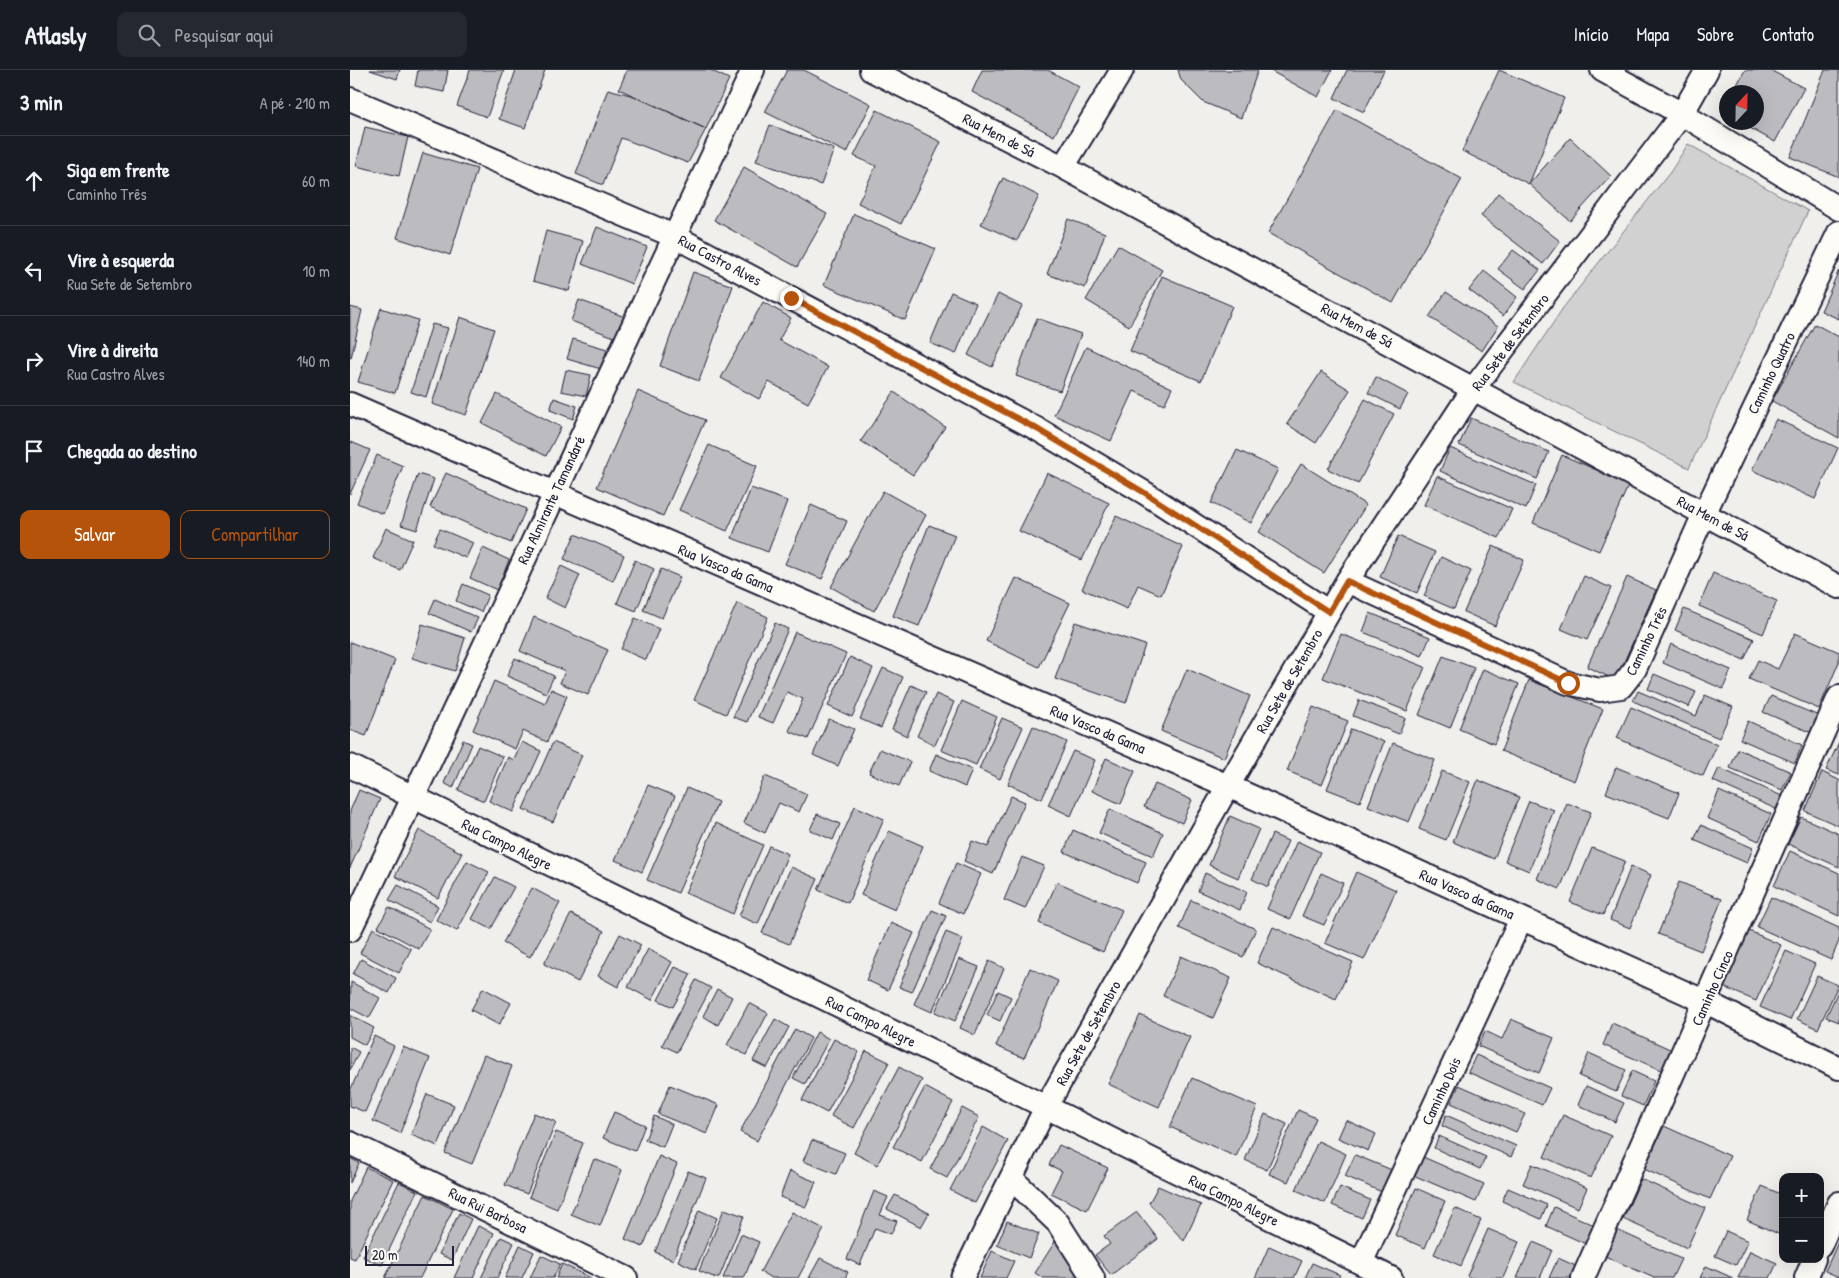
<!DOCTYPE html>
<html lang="pt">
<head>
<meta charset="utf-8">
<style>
  body { margin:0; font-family:"Patrick Hand",sans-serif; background:#242831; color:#f1f3f6 }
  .controls { position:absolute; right:15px; bottom:15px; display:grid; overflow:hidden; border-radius:10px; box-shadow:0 5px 20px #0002 }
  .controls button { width:45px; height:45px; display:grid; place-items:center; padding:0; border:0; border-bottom:1px solid #363941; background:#171b24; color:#f1f3f6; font:25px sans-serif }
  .compass { position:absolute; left:1369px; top:15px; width:45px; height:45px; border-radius:50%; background:#171b24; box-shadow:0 5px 20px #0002; rotate:22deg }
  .scale { position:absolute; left:15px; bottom:12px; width:89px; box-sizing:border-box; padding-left:5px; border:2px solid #22223b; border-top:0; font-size:14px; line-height:18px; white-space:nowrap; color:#22223b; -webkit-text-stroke:4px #fdfcf7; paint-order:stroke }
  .stop { position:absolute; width:15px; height:15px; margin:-11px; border:4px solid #b45309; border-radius:50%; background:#fff }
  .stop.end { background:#b45309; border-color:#fff; box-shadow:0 1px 5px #0008 }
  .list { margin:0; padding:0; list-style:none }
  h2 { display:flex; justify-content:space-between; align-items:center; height:65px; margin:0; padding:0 20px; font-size:21px }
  h2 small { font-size:16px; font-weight:400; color:#9ea1a6 }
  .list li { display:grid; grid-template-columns:32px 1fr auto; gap:15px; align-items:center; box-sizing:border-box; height:90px; padding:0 20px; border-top:1px solid #363941 }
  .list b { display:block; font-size:19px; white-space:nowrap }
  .list p { margin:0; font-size:16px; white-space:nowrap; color:#9ea1a6 }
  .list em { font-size:16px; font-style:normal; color:#9ea1a6 }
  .actions { display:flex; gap:10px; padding:15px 20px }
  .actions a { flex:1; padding:11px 0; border:1px solid #b45309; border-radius:10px; text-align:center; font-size:18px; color:#b45309 }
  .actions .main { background:#b45309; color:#fff }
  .icon { flex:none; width:28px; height:28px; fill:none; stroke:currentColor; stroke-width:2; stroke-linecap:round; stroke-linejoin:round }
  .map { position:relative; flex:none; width:1489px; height:1208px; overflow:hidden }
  header { display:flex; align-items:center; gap:30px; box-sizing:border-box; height:70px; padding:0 25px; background:#171b24; border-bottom:1px solid #363941 }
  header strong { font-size:24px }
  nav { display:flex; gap:28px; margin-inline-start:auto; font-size:18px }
  .search { width:350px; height:45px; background:#242831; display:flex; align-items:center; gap:12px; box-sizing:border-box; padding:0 18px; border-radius:10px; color:#9ea1a6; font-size:19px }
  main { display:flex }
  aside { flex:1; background:#171b24 }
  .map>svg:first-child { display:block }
  .green { fill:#d2d1d1; stroke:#7a7a86 }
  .building { fill:#bcbcc0; stroke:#22223b }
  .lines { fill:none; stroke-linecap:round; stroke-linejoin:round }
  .minor-casing { stroke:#22223b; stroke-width:26 }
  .minor { stroke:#fdfcf7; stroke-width:22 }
  .route { stroke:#b45309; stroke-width:6 }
  .labels { text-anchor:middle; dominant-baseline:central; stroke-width:4; stroke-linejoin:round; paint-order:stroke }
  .street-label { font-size:15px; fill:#22223b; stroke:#fdfcf7 }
</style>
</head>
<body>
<header>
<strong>Atlasly</strong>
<div class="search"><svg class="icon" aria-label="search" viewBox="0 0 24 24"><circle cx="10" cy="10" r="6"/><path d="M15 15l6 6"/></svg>Pesquisar aqui</div>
<nav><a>Início</a><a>Mapa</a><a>Sobre</a><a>Contato</a></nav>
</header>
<main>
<aside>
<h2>3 min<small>A pé · 210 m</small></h2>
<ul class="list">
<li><svg class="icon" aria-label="ahead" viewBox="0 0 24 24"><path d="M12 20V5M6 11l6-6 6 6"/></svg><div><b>Siga em frente</b><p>Caminho Três</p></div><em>60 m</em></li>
<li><svg class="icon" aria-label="left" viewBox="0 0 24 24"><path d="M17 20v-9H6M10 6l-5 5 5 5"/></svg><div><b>Vire à esquerda</b><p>Rua Sete de Setembro</p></div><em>10 m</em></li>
<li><svg class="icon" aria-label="right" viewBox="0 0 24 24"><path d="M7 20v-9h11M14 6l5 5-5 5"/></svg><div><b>Vire à direita</b><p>Rua Castro Alves</p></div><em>140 m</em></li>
<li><svg class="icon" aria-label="arrive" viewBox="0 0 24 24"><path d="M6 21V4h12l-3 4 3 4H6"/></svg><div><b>Chegada ao destino</b></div></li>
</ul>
<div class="actions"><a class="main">Salvar</a><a>Compartilhar</a></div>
</aside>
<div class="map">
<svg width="1489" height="1208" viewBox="0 0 1489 1208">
  <rect width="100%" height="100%" fill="#f0efec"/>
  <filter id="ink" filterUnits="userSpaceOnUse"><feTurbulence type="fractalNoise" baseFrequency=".02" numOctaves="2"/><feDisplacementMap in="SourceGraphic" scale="10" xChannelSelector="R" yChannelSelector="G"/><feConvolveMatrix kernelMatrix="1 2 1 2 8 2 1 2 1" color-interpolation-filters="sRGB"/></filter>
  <g filter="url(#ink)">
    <path class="green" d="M1338,74L1458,141L1339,398L1164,312L1213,238L1321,101Z"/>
    <path class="building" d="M20,0H50L47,9Z
      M68,0H98L94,22L65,16Z
      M120,0H154L137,47L107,36Z
      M166,0H195L175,58L149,49Z
      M277,0H360L379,9L356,59L269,19Z
      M437,0H454L521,34L497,83L415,42Z
      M632,0H698L729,17L704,66L622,22Z
      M828,0H908L891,48L853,32L831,10Z
      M919,0H982L968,27Z
      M997,0H1034L1014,42L984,28Z
      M1149,0L1214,28L1179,114L1112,81Z
      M1395,0H1420L1454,18L1425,72L1389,52H1406V22H1383Z
      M1475,0H1489V107L1440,87Z
      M258,19L284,26L356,59L338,93L271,68L253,115L226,104Z
      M527,40L591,72L551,154L508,133L526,96L504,86Z
      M987,40L1112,109L1043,233L918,163Z
      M420,55L484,79L471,115L406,91Z
      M15,57L58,67L49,106L6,96Z
      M1220,68L1261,106L1220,151L1179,114Z
      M73,83L127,99L100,185L47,168Z
      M394,97L477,144L447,197L364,150Z
      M653,108L689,126L667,171L631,154Z
      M1148,123L1210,171L1193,194L1131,146Z
      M504,144L586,179L555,250L474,215Z
      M718,149L755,163L735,218L697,204Z
      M247,157L297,177L282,214L232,194Z
      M196,161L233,171L219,221L183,211Z
      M768,175L812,200L779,256L736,230Z
      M1163,180L1190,200L1175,219L1148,199Z
      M1489,200V249L1471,241Z
      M1134,201L1167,227L1153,246L1119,220Z
      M343,202L383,216L349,311L310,296Z
      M812,206L882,236L851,311L780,281Z
      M601,222L626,233L606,284L580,273Z
      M1096,222L1148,256L1132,281L1079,247Z
      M648,224L672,236L642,297L618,285Z
      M229,230L275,247L267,268L221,251Z
      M413,232L441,248L429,270L478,297L458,333L419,312L409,329L371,308Z
      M0,237L12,240L1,288H0Z
      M31,238L68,250L45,323L8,312Z
      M110,247L144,259L116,345L82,334Z
      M687,248L731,264L710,321L666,306Z
      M82,254L98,258L76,327L61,322Z
      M1465,254L1489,267V368L1422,331Z
      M223,269L257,279L251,299L217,289Z
      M736,277L822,318L814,335L784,321L761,371L704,345Z
      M216,300L241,305L236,326L211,321Z
      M971,302L1000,320L966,373L937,354Z
      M1026,307L1058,324L1050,339L1018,323Z
      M288,321L355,350L313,446L247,417Z
      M544,322L595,357L563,405L511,371Z
      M147,324L211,357L196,386L132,353Z
      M204,328L227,336L223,349L200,340Z
      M1015,329L1044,344L1008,414L978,399Z
      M1121,348L1199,382L1187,409L1109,375Z
      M1426,349L1488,378L1465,429L1402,400Z
      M1,372L20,380L0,424V373Z
      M359,375L407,396L377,461L329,440Z
      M1100,378L1186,415L1176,439L1090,401Z
      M887,380L928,399L901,453L861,433Z
      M27,385L53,396L33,444L7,433Z
      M1212,385L1279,414L1249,481L1183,453Z
      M951,394L1016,435L974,503L909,462Z
      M96,403L176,439L161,473L80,437Z
      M697,403L759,433L732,490L669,461Z
      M68,404L84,409L67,460L51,455Z
      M1087,406L1162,439L1149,468L1074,435Z
      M401,418L437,431L418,482L382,468Z
      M533,421L576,445L524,541L481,517Z
      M461,435L497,451L472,509L435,494Z
      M766,446L833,477L811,525L788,515L777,539L732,519Z
      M579,455L605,465L569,556L543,546Z
      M36,458L63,470L50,500L23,488Z
      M90,459L123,473L116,488L83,474Z
      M225,464L274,485L263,511L214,489Z
      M1048,466L1085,482L1067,523L1030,507Z
      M1143,476L1174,490L1145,556L1114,542Z
      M133,478L159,490L147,520L120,508Z
      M1091,487L1121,501L1104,539L1074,526Z
      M285,490L304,499L286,541L267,533Z
      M211,496L230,505L215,538L195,528Z
      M311,499L330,507L312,548L293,540Z
      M1363,503L1427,531L1413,564L1349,536Z
      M1234,506L1261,518L1237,570L1211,559Z
      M1277,507L1306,520L1266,610L1237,597Z
      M666,508L720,533L689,597L636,571Z
      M113,514L138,525L131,542L106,531Z
      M85,529L128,548L121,562L79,543Z
      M387,533L418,547L376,644L344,630Z
      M1334,539L1404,569L1394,590L1325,560Z
      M1020,543L1080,567L1072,586L1013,562Z
      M184,547L258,580L238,625L210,613L215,601L170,581Z
      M285,548L309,559L296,590L271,579Z
      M725,552L795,575L776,633L705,609Z
      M425,553L438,559L397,652L383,647Z
      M72,554L115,568L105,601L62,588Z
      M445,562L496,584L458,669L439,661L453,629L437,622L423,653L408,647Z
      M1445,563L1489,582V592L1469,639L1399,609L1408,590L1428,599Z
      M991,564L1075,597L1057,641L973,608Z
      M0,572L45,590L16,666L0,660Z
      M1321,574L1381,600L1373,619L1313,593Z
      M1093,586L1124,598L1100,658L1069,645Z
      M500,587L523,598L502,647L478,636Z
      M165,588L204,606L196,623L157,606Z
      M533,598L553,607L531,658L510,649Z
      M837,599L900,626L874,688L811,661Z
      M1133,599L1169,614L1144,674L1109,659Z
      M1304,604L1346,622L1339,637L1298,619Z
      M1179,610L1253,639L1224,711L1151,681Z
      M144,611L195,634L201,619L217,626L197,672L173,661L165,679L123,660Z
      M561,615L576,622L557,666L542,659Z
      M1288,621L1346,646L1355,625L1383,637L1369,668L1283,631Z
      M586,624L604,632L585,675L567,666Z
      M1421,626L1476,649L1469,666L1413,642Z
      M1009,630L1055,648L1049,664L1003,646Z
      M612,631L647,647L626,695L591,680Z
      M963,637L998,651L972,715L937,701Z
      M1281,637L1367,675L1353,706L1267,668Z
      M652,648L673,657L650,709L629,699Z
      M479,649L504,659L488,696L463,685Z
      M1398,651L1452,675L1445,693L1390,669Z
      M683,656L717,672L692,729L658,714Z
      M1001,659L1034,672L1010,732L977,719Z
      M113,670L122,674L103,718L94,713Z
      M172,672L191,681L163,742L139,731L158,687L164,690Z
      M203,672L232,685L203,752L173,739Z
      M1489,672V705L1476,700Z
      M1043,673L1085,690L1059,752L1018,736Z
      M128,676L153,687L134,731L108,720Z
      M530,679L560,692L549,716L519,703Z
      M1388,679L1441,702L1432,720L1380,698Z
      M723,681L745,690L721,746L698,735Z
      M586,684L622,700L615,717L579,701Z
      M756,688L785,701L771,734L742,721Z
      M1266,697L1329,723L1319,748L1256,723Z
      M1369,698L1432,726L1426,739L1363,711Z
      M1092,701L1120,712L1096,770L1069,759Z
      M1472,702L1489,710V756L1455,741Z
      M415,706L457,724L449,742L429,733L415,763L394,753Z
      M1128,710L1169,727L1144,789L1103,772Z
      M805,714L842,730L832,753L794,737Z
      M298,715L325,726L292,802L265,790Z
      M337,718L368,732L328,823L297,810Z
      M9,720L30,729L0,798V741Z
      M1369,721L1421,744L1409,771L1357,748Z
      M661,726L675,732L643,804L614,791L622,771L638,777Z
      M1179,731L1204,740L1179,801L1155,791Z
      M1217,733L1241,742L1210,819L1187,809Z
      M505,736L534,749L498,833L468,820Z
      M760,739L813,763L803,786L749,763Z
      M467,744L490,754L483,770L460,760Z
      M880,746L909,759L888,808L859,795Z
      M1451,747L1489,764V797L1438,774Z
      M366,753L413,775L383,844L335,823Z
      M1351,755L1403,778L1397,793L1344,770Z
      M69,760L112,783L88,828L45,806Z
      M723,760L796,792L787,813L714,782Z
      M539,761L573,776L545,840L511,825Z
      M922,764L938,771L918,817L902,809Z
      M947,771L970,782L940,849L917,839Z
      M419,776L438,784L408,854L389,846Z
      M1242,778L1275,791L1253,845L1220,832Z
      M1440,781L1489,803V846L1424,816Z
      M672,787L694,796L675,839L654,830Z
      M117,791L139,802L107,861L86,850Z
      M606,793L631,804L613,844L589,833Z
      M1281,796L1301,805L1280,858L1260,850Z
      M441,797L468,809L439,874L412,863Z
      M1006,802L1046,820L1014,890L975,873Z
      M855,803L897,822L890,840L848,821Z
      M971,803L993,813L974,855L952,846Z
      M145,807L164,817L141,859L122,849Z
      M707,812L772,840L753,882L689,853Z
      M1329,812L1372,829L1351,881L1308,864Z
      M48,815L88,836L80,852L39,830Z
      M182,818L210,833L180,887L153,873Z
      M1421,827L1489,858V871L1481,890L1407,857Z
      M841,830L906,859L893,887L829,858Z
      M39,837L80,859L69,879L28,857Z
      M582,840L596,846L562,922L549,917Z
      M221,844L254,861L228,912L194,894Z
      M541,853L564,863L538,920L516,910Z
      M923,857L1003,892L986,929L907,893Z
      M23,858L61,879L49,903L10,883Z
      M1397,860L1431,875L1406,931L1371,916Z
      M596,862L613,869L582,942L564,934Z
      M270,864L291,875L268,917L248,906Z
      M298,879L322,892L302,930L278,917Z
      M1436,881L1465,894L1440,950L1410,937Z
      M831,886L881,908L863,948L813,926Z
      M11,889L46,908L39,923L3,904Z
      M609,889L629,897L605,951L585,942Z
      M639,891L654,898L625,965L610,958Z
      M325,897L341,904L323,937L308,930Z
      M680,898L708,911L674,988L646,976Z
      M1467,906L1488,915L1468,959L1447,949Z
      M346,910L361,918L327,982L312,975Z
      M1,912L30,928L19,948L0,938Z
      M133,918L161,933L149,955L121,940Z
      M367,919L382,927L368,955L353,946Z
      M1489,919V952L1476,947Z
      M648,921L661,927L650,951L637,945Z
      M399,933L418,943L396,985L377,975Z
      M0,945L24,958L15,975L0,967Z
      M790,945L840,967L809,1037L758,1014Z
      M425,949L439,957L417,998L403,991Z
      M1161,949L1204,968L1189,1003L1128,976L1135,961L1152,969Z
      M1262,953L1322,980L1313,1001L1253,975Z
      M445,959L461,968L407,1071L390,1062Z
      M467,962L479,969L455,1014L443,1008Z
      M24,966L44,976L15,1042L0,1036V1021Z
      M484,969L509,982L477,1043L452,1030Z
      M0,977L9,982L0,1000Z
      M53,977L80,988L50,1063L23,1051Z
      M516,981L539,992L504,1058L481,1046Z
      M1239,983L1276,1000L1266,1022L1229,1006Z
      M134,985L162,996L122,1094L95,1083Z
      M1126,985L1200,1018L1192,1035L1118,1002Z
      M549,997L572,1010L527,1095L504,1083Z
      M1282,1001L1304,1011L1293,1036L1271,1026Z
      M842,1008L907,1037L886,1087L820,1057Z
      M320,1015L369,1035L357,1064L308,1044Z
      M1109,1015L1175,1044L1166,1062L1101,1033Z
      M1236,1016L1274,1033L1265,1052L1228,1035Z
      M575,1017L603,1032L572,1092L543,1077Z
      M77,1024L104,1035L88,1076L61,1065Z
      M612,1038L629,1047L597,1108L580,1099Z
      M948,1040L966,1048L938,1112L919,1104Z
      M264,1042L295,1055L285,1081L253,1068Z
      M184,1043L206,1052L177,1124L155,1115Z
      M915,1044L937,1054L917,1100L895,1090Z
      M1096,1045L1166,1076L1161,1087L1092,1056Z
      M1213,1045L1261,1066L1241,1108L1194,1087Z
      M304,1046L322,1054L313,1077L295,1070Z
      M996,1050L1026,1064L1018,1081L988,1068Z
      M1314,1056L1380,1086L1360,1129L1294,1099Z
      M633,1057L658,1071L625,1133L600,1120Z
      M206,1062L233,1073L207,1139L179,1127Z
      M1089,1066L1136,1087L1130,1099L1084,1078Z
      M462,1070L495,1083L486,1104L453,1091Z
      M968,1071L996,1084L975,1133L946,1120Z
      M709,1075L758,1098L737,1140L701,1123L712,1101L699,1095Z
      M1005,1085L1042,1100L1032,1122L995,1106Z
      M309,1086L327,1094L293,1177L275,1169Z
      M1071,1086L1134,1114L1126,1132L1063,1105Z
      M0,1088L9,1093L0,1113Z
      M244,1089L272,1100L250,1156L221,1144Z
      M1182,1094L1237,1118L1228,1138L1173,1114Z
      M16,1097L43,1110L5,1189L0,1187V1131Z
      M338,1101L356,1108L323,1190L305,1182Z
      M440,1101L466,1112L456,1137L430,1127Z
      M1291,1109L1355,1138L1337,1178L1273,1149Z
      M49,1112L67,1121L32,1195L13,1187Z
      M808,1116L851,1135L834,1171L799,1133Z
      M1412,1116L1433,1125V1166L1397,1150Z
      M990,1117L1020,1130L1012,1148L982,1135Z
      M1066,1118L1095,1131L1075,1178L1045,1165Z
      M1158,1118L1197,1135L1191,1149L1152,1131Z
      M524,1121L538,1127L530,1145L547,1151L541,1164L525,1158L510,1195L497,1189Z
      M75,1125L103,1139L70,1208H35Z
      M545,1125L579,1143L571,1157L537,1139Z
      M1204,1137L1244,1155L1236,1174L1196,1156Z
      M1105,1138L1131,1150L1111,1196L1084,1184Z
      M374,1139L394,1146L369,1208H366L349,1201Z
      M349,1140L367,1148L346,1199L328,1191Z
      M442,1142L474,1159L448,1208H422L410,1202Z
      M787,1142L808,1169L761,1205L745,1185L760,1174L754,1166Z
      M109,1143L121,1149L102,1190L89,1184Z
      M657,1151L689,1164L679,1188L647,1175Z
      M128,1156L144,1163L123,1208H104Z
      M1138,1159L1169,1172L1153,1208H1121L1117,1206Z
      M1267,1160L1331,1189L1322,1208H1304L1255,1186Z
      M1376,1161L1398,1171L1386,1195L1365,1186Z
      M391,1164L409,1172L394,1208H373Z
      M151,1167L164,1173L147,1208H131Z
      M708,1167L730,1198L724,1208H693L685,1203Z
      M1489,1170V1207L1475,1201Z
      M1183,1172L1202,1180L1190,1208H1167Z
      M170,1175L184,1182L172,1208H155Z
      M919,1176L952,1191L944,1208H905Z
      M642,1181L664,1191L656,1208H630Z
      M1400,1181L1427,1193L1420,1208H1388Z
      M191,1185L210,1194L203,1208H180Z
      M470,1188L498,1202L495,1208H459Z
      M1208,1188L1228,1197L1223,1208H1199Z
      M962,1193L990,1205L988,1208H955Z
      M212,1194L241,1208H206Z
      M1356,1196L1383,1208H1350Z"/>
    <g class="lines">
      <g class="minor-casing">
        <path id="minor" d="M521,0L713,97L1489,517
          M1252,0L1332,44L1489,139
          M0,29L324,166L687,359L795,423L979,542
          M713,97L772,0
          M0,334L878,716L1356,932L1489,998
          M997,511L1218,613L1250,620L1271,617L1285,599L1354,444L1489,162
          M0,696L696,1037L1041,1208
          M0,860C137,575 267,286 403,0
          M0,1073L276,1208
          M661,1108L708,1153L743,1208
          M1470,1176L1489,1133
          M1011,1193L1171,849
          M612,1208L696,1037L878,716L997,511L1124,318L1332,44L1357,0
          M1233,1208L1489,627
          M1456,1208L1464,1189"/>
      </g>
      <use href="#minor" class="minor"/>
    </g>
  </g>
  <g class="lines" filter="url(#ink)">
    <path class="route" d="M441,228L687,359L795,423L979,542L997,511L1218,613"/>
  </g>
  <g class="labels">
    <g class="street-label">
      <text transform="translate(649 65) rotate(27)">Rua Mem de Sá</text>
      <text transform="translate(370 190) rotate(28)">Rua Castro Alves</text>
      <text transform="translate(1007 255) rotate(28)">Rua Mem de Sá</text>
      <text transform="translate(1160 272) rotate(-53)">Rua Sete de Setembro</text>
      <text transform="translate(1421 303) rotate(-64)">Caminho Quatro</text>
      <text transform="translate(201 430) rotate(-65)">Rua Almirante Tamandaré</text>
      <text transform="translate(1363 448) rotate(28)">Rua Mem de Sá</text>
      <text transform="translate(376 498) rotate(23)">Rua Vasco da Gama</text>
      <text transform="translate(1296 571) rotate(-64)">Caminho Três</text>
      <text transform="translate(939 611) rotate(-60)">Rua Sete de Setembro</text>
      <text transform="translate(748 659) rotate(23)">Rua Vasco da Gama</text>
      <text transform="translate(157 774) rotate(26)">Rua Campo Alegre</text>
      <text transform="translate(1117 824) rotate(24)">Rua Vasco da Gama</text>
      <text transform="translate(1362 918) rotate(-66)">Caminho Cinco</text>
      <text transform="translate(521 951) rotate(26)">Rua Campo Alegre</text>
      <text transform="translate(738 963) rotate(-61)">Rua Sete de Setembro</text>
      <text transform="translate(1091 1021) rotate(-65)">Caminho Dois</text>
      <text transform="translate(884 1130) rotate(26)">Rua Campo Alegre</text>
      <text transform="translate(138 1140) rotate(26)">Rua Rui Barbosa</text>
    </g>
  </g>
</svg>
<div class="controls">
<button>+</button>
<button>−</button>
</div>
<svg class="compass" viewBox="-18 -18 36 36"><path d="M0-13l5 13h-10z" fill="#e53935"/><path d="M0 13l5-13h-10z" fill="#9ea1a6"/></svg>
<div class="scale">20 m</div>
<div class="stop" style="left:1218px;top:613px"></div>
<div class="stop end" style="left:441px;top:228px"></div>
</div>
</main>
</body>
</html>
